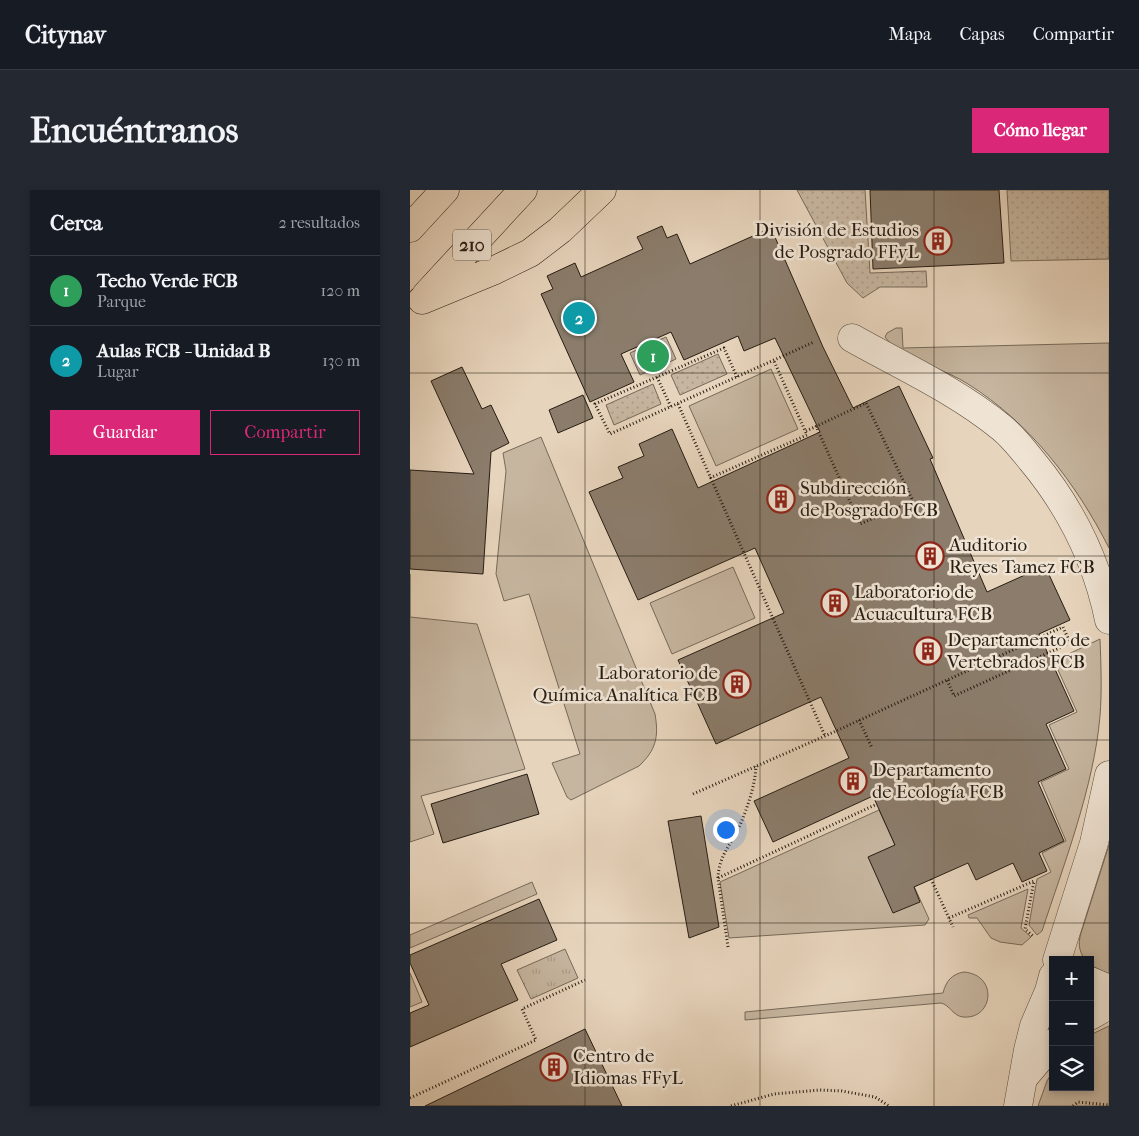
<!DOCTYPE html>
<html lang="es">
<head>
<meta charset="utf-8">
<style>
  body { margin:0; font-family:"IM FELL French Canon",serif; background:#242831; color:#f1f3f6 }
  .controls { position:absolute; right:15px; bottom:15px; display:grid; overflow:hidden; border-radius:0px; box-shadow:0 2px 8px #0003 }
  .controls button { width:45px; height:45px; display:grid; place-items:center; padding:0; border:0; border-bottom:1px solid #363941; background:#171b24; color:#f1f3f6; font:25px sans-serif }
  .you { position:absolute; left:315px; top:639px; width:18px; height:18px; margin:-12px; border:4px solid #fff; border-radius:50%; background:#1a73e8; box-shadow:0 0 0 8px #1a73e833 }
  .badge { display:grid; place-items:center; width:32px; height:32px; border-radius:50%; background:#db2777; color:#fff; font-size:16px; font-weight:700 }
  .pin { position:absolute; translate:-50% -50%; border:2px solid #fff; box-shadow:0 1px 5px #0006 }
  .list { margin:0; padding:0; list-style:none }
  h2 { display:flex; justify-content:space-between; align-items:center; height:65px; margin:0; padding:0 20px; font-size:21px }
  h2 small { font-size:16px; font-weight:400; color:#9ea1a6 }
  .list li { display:grid; grid-template-columns:32px 1fr auto; gap:15px; align-items:center; box-sizing:border-box; height:70px; padding:0 20px; border-top:1px solid #363941 }
  .list b { display:block; font-size:19px; white-space:nowrap }
  .list p { margin:0; font-size:16px; white-space:nowrap; color:#9ea1a6 }
  .list em { font-size:16px; font-style:normal; color:#9ea1a6 }
  .actions { display:flex; gap:10px; padding:15px 20px }
  .actions a { flex:1; padding:11px 0; border:1px solid #db2777; border-radius:0px; text-align:center; font-size:18px; color:#db2777 }
  .actions .main { background:#db2777; color:#fff }
  .icon { flex:none; width:28px; height:28px; fill:none; stroke:currentColor; stroke-width:2; stroke-linecap:round; stroke-linejoin:round }
  .map { position:relative; flex:none; width:699px; height:916px; overflow:hidden; border-radius:0px }
  header { display:flex; align-items:center; gap:30px; box-sizing:border-box; height:70px; padding:0 25px; background:#171b24; border-bottom:1px solid #363941 }
  header strong { font-size:24px }
  nav { display:flex; gap:28px; margin-inline-start:auto; font-size:18px }
  .intro { display:flex; align-items:center; justify-content:space-between; box-sizing:border-box; height:120px; padding:0 30px }
  h1 { margin:0; font-size:35px }
  .button { padding:12px 22px; border-radius:0px; background:#db2777; color:#fff; font-size:18px; font-weight:700 }
  main { display:flex; gap:30px; padding:0 30px }
  aside { flex:1; background:#171b24; border-radius:0px; box-shadow:0 2px 8px #0003 }
  .map>svg:first-child { display:block }
  .grass { fill:url(#grass-dots); stroke:#766959 }
  .park { fill:url(#park-tufts); stroke:#766959 }
  .garden { fill:#c6b59f; stroke:#766959 }
  .building { fill:#8b7c6b; stroke:#271d13 }
  .lines { fill:none; stroke-linecap:round; stroke-linejoin:round }
  .minor-casing { stroke:#574b3d; stroke-width:29 }
  .highway-casing { stroke:#271d13; stroke-width:29 }
  .path { stroke:#271d13; stroke-width:3; stroke-dasharray:1 2.5; stroke-linecap:butt }
  .minor { stroke:#efe3d3; stroke-width:28 }
  .highway { stroke:#e7d4bc; stroke-width:28 }
  .grid { fill:none; stroke:#271d13; stroke-width:1; stroke-opacity:0.55 }
  .labels { text-anchor:middle; dominant-baseline:central; stroke-width:5; stroke-linejoin:round; paint-order:stroke }
  .shield { fill:#efe3d3; stroke:#63584d; stroke-width:1 }
  .shield-label { font-size:18px; font-weight:bold; fill:#271d13 }
  .poi-label { font-size:19px; fill:#271d13; stroke:#efe3d3; text-anchor:start }
</style>
</head>
<body>
<header>
<strong>Citynav</strong>
<nav><a>Mapa</a><a>Capas</a><a>Compartir</a></nav>
</header>
<div class="intro"><h1>Encuéntranos</h1><a class="button">Cómo llegar</a></div>
<main>
<aside>
<h2>Cerca<small>2 resultados</small></h2>
<ul class="list">
<li><span class="badge" style="background:#2e9e5b">1</span><div><b>Techo Verde FCB</b><p>Parque</p></div><em>120 m</em></li>
<li><span class="badge" style="background:#0f9aa8">2</span><div><b>Aulas FCB - Unidad B</b><p>Lugar</p></div><em>130 m</em></li>
</ul>
<div class="actions"><a class="main">Guardar</a><a>Compartir</a></div>
</aside>
<div class="map">
<svg width="699" height="916" viewBox="0 0 699 916">
  <defs>
    <pattern id="grass-dots" width="8" height="8" patternUnits="userSpaceOnUse" patternTransform="scale(1.25)"><rect width="8" height="8" fill="#c6b59f"/><path d="M2 2h.1M6 6h.1" fill="none" stroke="#aa9b88" stroke-width="1.8" stroke-linecap="round"/></pattern>
    <pattern id="park-tufts" width="24" height="20" patternUnits="userSpaceOnUse" patternTransform="scale(1.25)"><rect width="24" height="20" fill="#c6b59f"/><path d="M3 7l-1-3M5 7V3M7 7l1-3M15 17l-1-3M17 17v-4M19 17l1-3" fill="none" stroke="#aa9b88"/></pattern>
  </defs>
  <rect width="100%" height="100%" fill="#e7d4bc"/>
  <filter id="stains"><feTurbulence type="fractalNoise" baseFrequency=".004" numOctaves="4"/><feColorMatrix values="0 0 0 0 .2 0 0 0 0 .09 0 0 0 0 .02 0 0 0 .5 -.17"/></filter>
  <radialGradient id="worn" r=".72"><stop offset=".6" stop-color="#630" stop-opacity="0"/><stop offset="1" stop-color="#630" stop-opacity=".3"/></radialGradient>
  <path class="grass" d="M387,0H455L460,83L516,81L517,97H470L453,108L437,93Z
    M597,0H699V69L601,71Z
    M308,164L317,184L270,205L261,185Z
    M243,194L251,214L204,235L196,215Z"/>
  <path class="park" d="M155,759L168,788L121,809L107,780Z"/>
  <path class="garden" d="M486,138H492L493,158L699,153V358C666,293 620,233 558,194C536,180 511,174 489,160C484,157 479,152 475,147L477,143Z
    M256,147L266,169L230,185L220,163Z
    M361,179L388,239L306,276L279,216Z
    M131,247L245,524C249,547 246,560 229,576L161,610L157,607L142,573L170,564L119,404L94,411L86,384L96,281L93,263Z
    M323,377L345,428L262,464L240,413Z
    M0,384V427L67,434L115,579L11,606L24,644L0,652Z
    M690,449C691,475 692,501 690,526C684,596 654,674 632,741L627,745L619,735L627,689L641,682L632,663L656,651L631,592L659,579L639,535L667,522L644,471Z
    M469,620L519,729L515,735L319,748L310,692Z
    M699,655V784L680,775V770H675C668,760 668,751 672,740Z
    M122,692L127,704L0,758V745Z
    M618,699L611,738L621,747L612,755L590,752L581,748L567,728H559L558,725Z
    M554,782C589,785 583,830 553,827C543,826 540,815 531,813L335,830V822L533,803C536,791 542,784 554,782Z
    M0,783L12,812L0,817Z
    M699,836V916H628L637,891L643,881V897H680V845Z"/>
  <path class="building" d="M460,0H589L594,73L463,79Z
    M252,36L257,48L267,44L280,74L361,38L413,157L443,218L489,196L523,268L520,269L577,402L635,376L660,430L629,444L664,521L636,534L656,579L628,592L654,651L629,663L637,681L612,692L603,673L566,690L558,673L504,697L510,712L483,723L458,667L485,655L463,606L363,652L344,611L439,568L411,507L306,554L268,470L374,423L345,358L228,410L179,302L213,288L208,277L234,266L229,254L262,239L288,298L410,242L365,148L334,161L328,146L274,170L261,142L211,164L224,192L180,212L131,104L143,99L137,86L165,73L171,87L233,59L227,47Z
    M52,177L72,219L81,215L99,253L81,262L73,384L0,379V280L64,284L21,191Z
    M173,205L183,228L148,243L139,220Z
    M117,584L129,624L33,653L21,614Z
    M291,626L309,737L279,748L258,631Z
    M129,709L147,750L91,774L108,810L0,857V823L19,815L0,773V765Z
    M175,839L212,916H15Z"/>
  <g class="lines">
    <g class="minor-casing">
      <path id="minor" d="M442,148C492,176 547,201 592,238C603,247 613,260 622,271C661,318 687,371 699,430
        M647,770L684,653L699,585
        M680,791L699,799
        M680,826L699,815
        M615,886L643,853
        M608,916L618,860L624,836L639,801L643,786"/>
    </g>
    <g class="highway-casing">
      <path id="highway" d="M0,38L35,0
        M16,105L113,0
        M12,110L85,80L120,63L150,40L192,0"/>
    </g>
    <path class="path" d="M247,187L261,217
      M327,187L314,158L185,214L200,244L404,152
      M268,214L415,546
      M396,241L456,213L503,311L450,334L406,236
      M300,288L397,245L364,171
      M449,530L462,558
      M283,604L415,546L653,437L660,453L544,506L537,490
      M308,688C309,665 321,655 330,635C338,616 345,596 346,576
      M521,689L543,737
      M539,728L624,691L615,739L624,747
      M318,757L308,688L467,614
      M0,908L126,850L112,819L175,790
      M321,916L364,904L410,900L432,901L465,907L479,916
      M663,916L668,912L699,915"/>
    <use href="#minor" class="minor"/>
    <use href="#highway" class="highway"/>
  </g>
  <path class="grid" d="M175,0V916M350,0V916M524,0V916M0,183H699M0,366H699M0,550H699M0,733H699"/>
  <defs>
    <g id="building-ring" transform="scale(1.4375)"><circle r="9.5" fill="#efe3d3" stroke="#8f2418" stroke-width="1.5"/><path d="M-4-6H4V6H1V3H-1V6H-4ZM-2.5-4.3h1.7v1.8h-1.7ZM.8-4.3h1.7v1.8H.8ZM-2.5-1h1.7V.8h-1.7ZM.8-1h1.7V.8H.8Z" fill="#8f2418"/></g>
  </defs>
  <g fill-rule="evenodd">
    <use href="#building-ring" x="528" y="51"/>
    <use href="#building-ring" x="371" y="309"/>
    <use href="#building-ring" x="520" y="366"/>
    <use href="#building-ring" x="425" y="413"/>
    <use href="#building-ring" x="518" y="461"/>
    <use href="#building-ring" x="327" y="494"/>
    <use href="#building-ring" x="443" y="591"/>
    <use href="#building-ring" x="144" y="877"/>
  </g>
  <g class="labels">
    <rect class="shield" x="43" y="39.5" width="38" height="31" rx="4"/>
    <g class="shield-label">
      <text x="62" y="55">210</text>
    </g>
    <g class="poi-label">
      <text x="509" y="40" text-anchor="end">División de Estudios<tspan x="509" dy="22">de Posgrado FFyL</tspan></text>
      <text x="390" y="298">Subdirección<tspan x="390" dy="22">de Posgrado FCB</tspan></text>
      <text x="539" y="355">Auditorio<tspan x="539" dy="22">Reyes Tamez FCB</tspan></text>
      <text x="444" y="402">Laboratorio de<tspan x="444" dy="22">Acuacultura FCB</tspan></text>
      <text x="537" y="450">Departamento de<tspan x="537" dy="22">Vertebrados FCB</tspan></text>
      <text x="308" y="483" text-anchor="end">Laboratorio de<tspan x="308" dy="22">Química Analítica FCB</tspan></text>
      <text x="462" y="580">Departamento<tspan x="462" dy="22">de Ecología FCB</tspan></text>
      <text x="163" y="866">Centro de<tspan x="163" dy="22">Idiomas FFyL</tspan></text>
    </g>
  </g>
  <rect width="100%" height="100%" filter="url(#stains)"/>
  <rect width="100%" height="100%" fill="url(#worn)"/>
</svg>
<div class="controls">
<button>+</button>
<button>−</button>
<button><svg class="icon" aria-label="layers" viewBox="0 0 24 24"><path d="M12 4l9 5-9 5-9-5zM3 14l9 5 9-5"/></svg></button>
</div>
<div class="you"></div>
<div class="pin badge" style="left:243px;top:166px;background:#2e9e5b">1</div>
<div class="pin badge" style="left:169px;top:128px;background:#0f9aa8">2</div>
</div>
</main>
</body>
</html>
